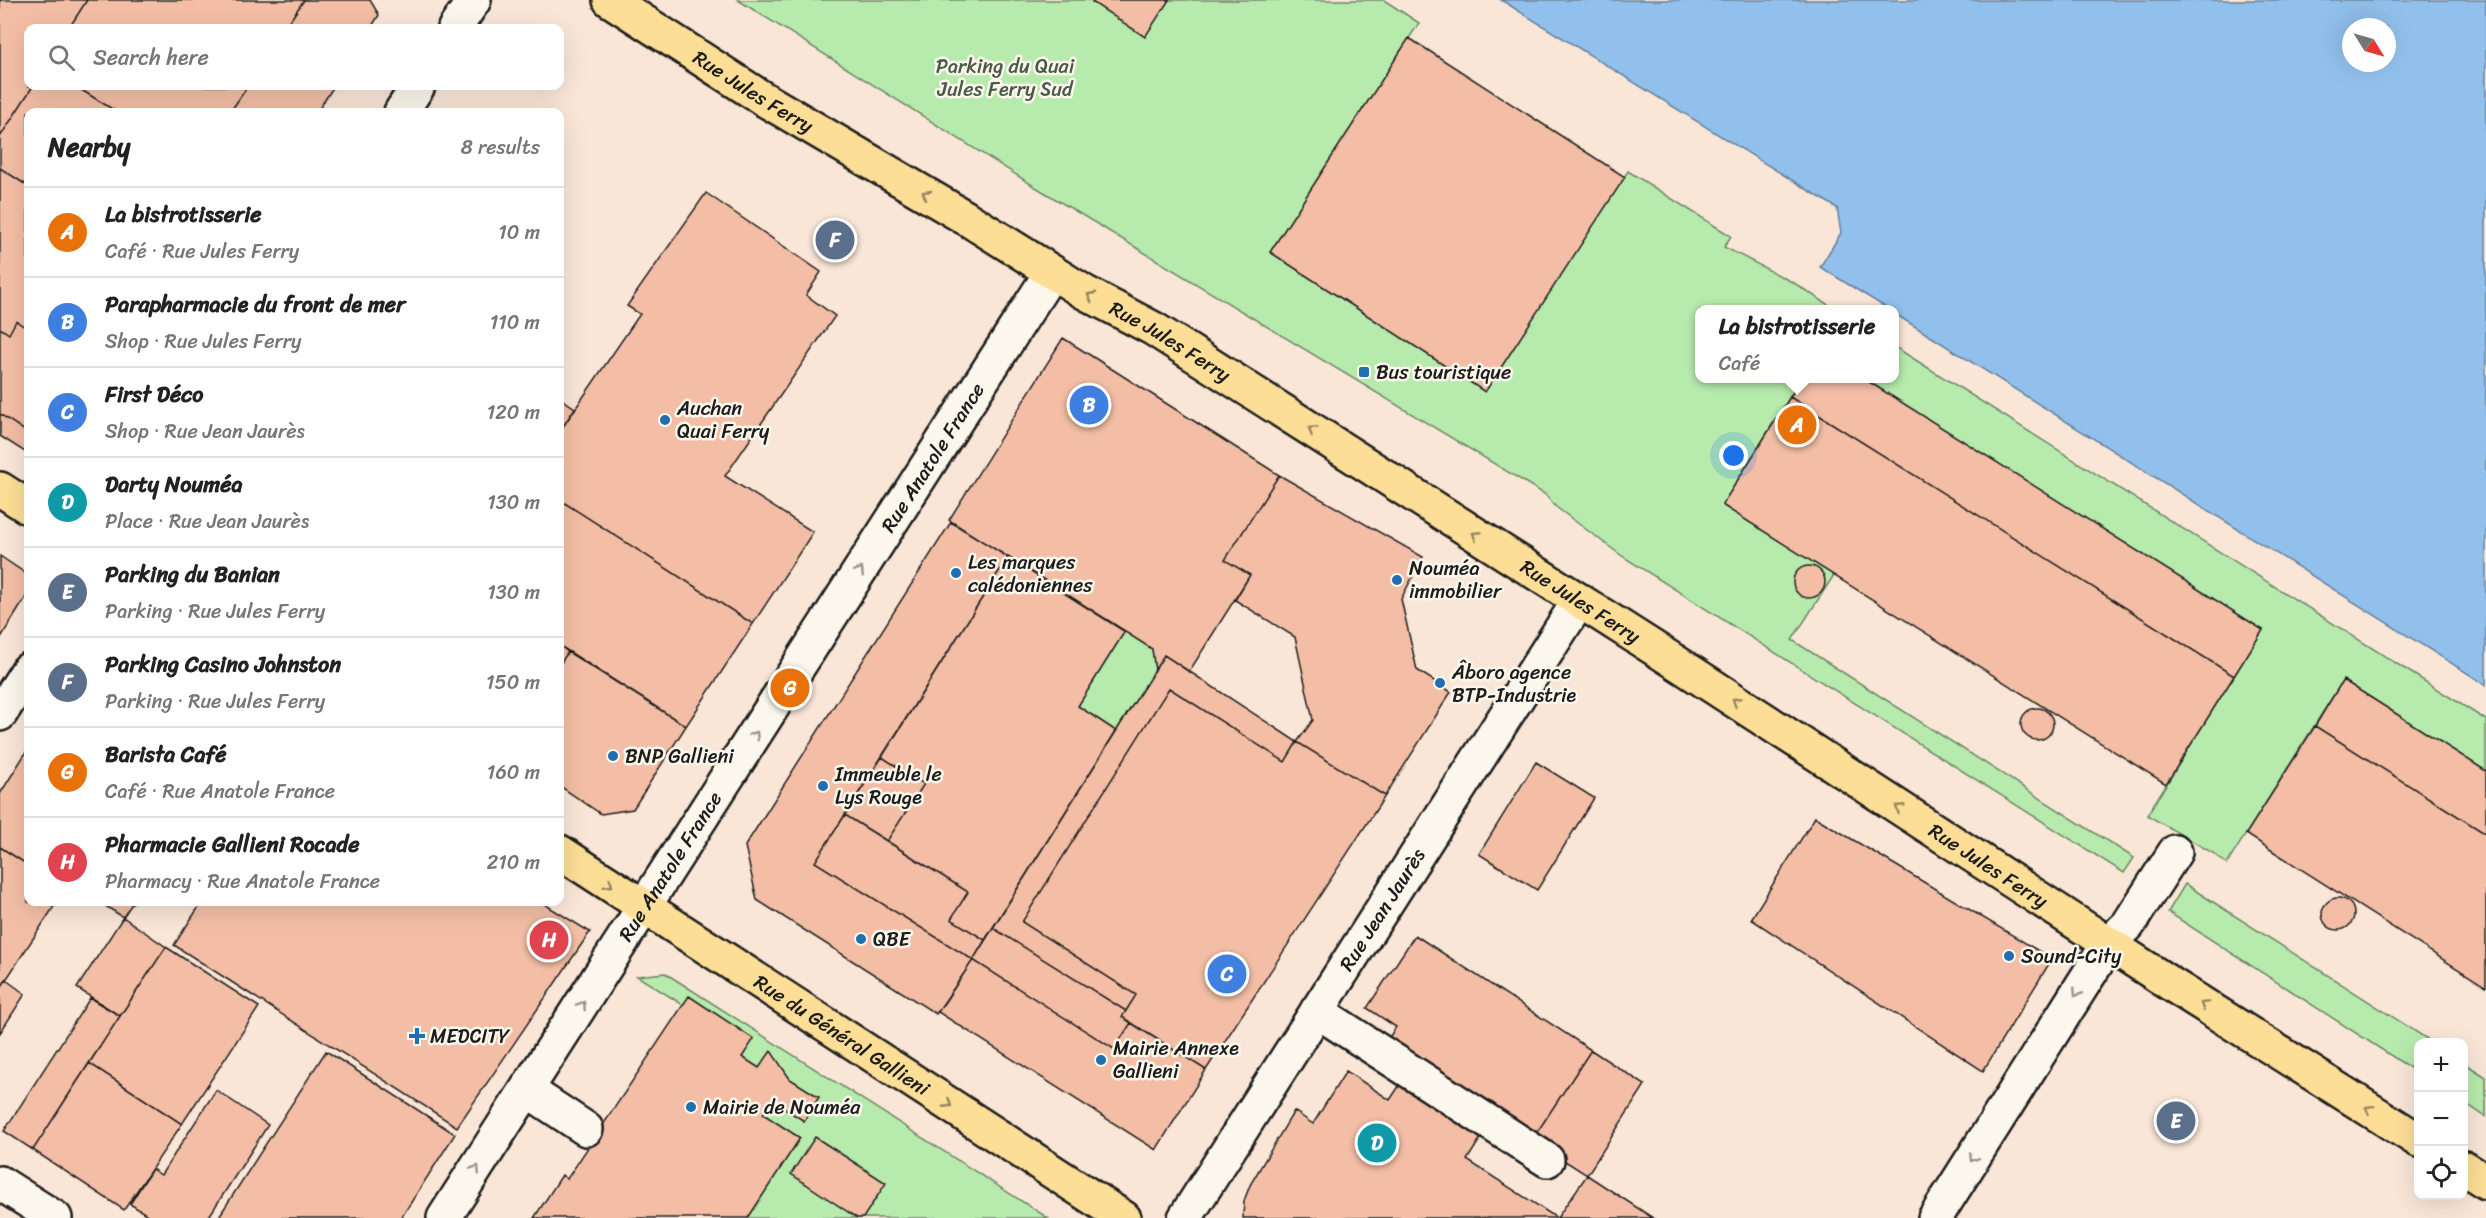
<!DOCTYPE html>
<html lang="en">
<head>
<meta charset="utf-8">
<style>
  body { margin:0; font-family:Sriracha,sans-serif; background:#f6f6f6; color:#222 }
  .controls { position:absolute; right:18px; bottom:18px; display:grid; overflow:hidden; border-radius:12px; box-shadow:0 6px 24px #0002 }
  .controls button { width:54px; height:54px; display:grid; place-items:center; padding:0; border:0; border-bottom:2px solid #e0e0e0; background:#fff; color:#222; font:30px sans-serif }
  .compass { position:absolute; left:2342px; top:18px; width:54px; height:54px; border-radius:50%; background:#fff; box-shadow:0 6px 24px #0002; rotate:127deg }
  .you { position:absolute; left:1734px; top:456px; width:21px; height:21px; margin:-15px; border:4px solid #fff; border-radius:50%; background:#1a73e8; box-shadow:0 0 0 9px #1a73e833 }
  .badge { display:grid; place-items:center; width:39px; height:39px; border-radius:50%; background:#d93025; color:#fff; font-size:20px; font-weight:700 }
  .pin { position:absolute; translate:-50% -50%; border:3px solid #fff; box-shadow:0 2px 6px #0006 }
  .popup { position:absolute; left:1695px; top:305px; width:204px; height:78px; box-sizing:border-box; display:grid; place-content:center; border-radius:12px; background:#fff; filter:drop-shadow(0 2px 4px #0005); font-size:20px; white-space:nowrap; color:#767676 }
  .popup b { font-size:22px; color:#222 }
  .popup::after { content:''; position:absolute; left:50%; top:100%; margin-left:-12px; border:12px solid transparent; border-top-color:#fff }
  .list { margin:0; padding:0; list-style:none }
  h2 { display:flex; justify-content:space-between; align-items:center; height:78px; margin:0; padding:0 24px; font-size:26px }
  h2 small { font-size:20px; font-weight:400; color:#767676 }
  .list li { display:grid; grid-template-columns:39px 1fr auto; gap:18px; align-items:center; box-sizing:border-box; height:90px; padding:0 24px; border-top:2px solid #e0e0e0 }
  .list b { display:block; font-size:22px; white-space:nowrap }
  .list p { margin:0; font-size:20px; white-space:nowrap; color:#767676 }
  .list em { font-size:20px; font-style:normal; color:#767676 }
  .icon { flex:none; width:33px; height:33px; fill:none; stroke:currentColor; stroke-width:2; stroke-linecap:round; stroke-linejoin:round }
  .map { position:relative; flex:none; width:2486px; height:1218px; overflow:hidden }
  .search { position:absolute; background:#fff; box-shadow:0 6px 24px #0002; left:24px; top:24px; width:540px; height:66px; display:flex; align-items:center; gap:15px; box-sizing:border-box; padding:0 21px; border-radius:12px; color:#767676; font-size:22px }
  .panel { position:absolute; background:#fff; box-shadow:0 6px 24px #0002; left:24px; top:108px; width:540px; height:798px; border-radius:12px }
  .map>svg:first-child { display:block }
  .green { fill:#b7ebad; stroke:#6a8464; stroke-width:1.5 }
  .water { fill:#91c0ec; stroke:#627e99; stroke-width:1.5; fill-rule:evenodd }
  .building { fill:#f3bea5; stroke:#1c1c1c; stroke-width:1.5 }
  .lines { fill:none; stroke-linecap:round; stroke-linejoin:round }
  .minor-casing { stroke:#1c1c1c; stroke-width:38 }
  .major-casing { stroke:#1c1c1c; stroke-width:38 }
  .minor { stroke:#fbf7ec; stroke-width:33 }
  .major { stroke:#fcde96; stroke-width:33 }
  .oneway { stroke:#97875f }
  .oneway2 { stroke:#97948e }
  .poi-dot { fill:#1f6fb2; stroke:#fbf7ec; stroke-width:2 }
  .labels { text-anchor:middle; dominant-baseline:central; stroke-width:5; stroke-linejoin:round; paint-order:stroke }
  .park-label { font-size:20px; fill:#4a5a48; stroke:#fbf7ec }
  .street-label { font-size:20px; fill:#1c1c1c; stroke:#fbf7ec }
  .poi-label { font-size:20px; fill:#1c1c1c; stroke:#fbf7ec; text-anchor:start }
</style>
</head>
<body>
<div class="map">
<svg width="2486" height="1218" viewBox="0 0 2486 1218">
  <rect width="100%" height="100%" fill="#f9e6d7"/>
  <filter id="ink" filterUnits="userSpaceOnUse"><feTurbulence type="fractalNoise" baseFrequency=".0167" numOctaves="2"/><feDisplacementMap in="SourceGraphic" scale="12" xChannelSelector="R" yChannelSelector="G"/><feConvolveMatrix kernelMatrix="1 2 1 2 8 2 1 2 1" color-interpolation-filters="sRGB"/></filter>
  <g filter="url(#ink)">
    <path class="green" d="M738,0H1384L1419,23L1270,252L1485,392L1628,171L1731,236L1724,247L1794,283L1835,309L1700,310V378L1801,379L1722,505L1834,575L1792,640L2134,858L2124,873L1622,556L1556,507L1546,495L1029,183Z
      M1895,347L2486,720V771L2343,680L2227,864L2213,853L2147,815L2263,630L1864,379L1894,378Z
      M1125,631L1152,649L1155,670L1116,731L1078,706Z
      M2185,884L2432,1042H2418V1073L2168,912Z
      M665,973L1048,1218H748L800,1138L763,1114L772,1100L804,1121L819,1097L790,1079L771,1052L759,1068L742,1057L753,1039L689,997L683,1005L637,976Z
      M2464,1063L2486,1077V1117L2464,1102Z"/>
    <path class="water" d="M1501,0H2486V685L1895,314L1894,310L1888,309L1820,267L1841,233L1837,208ZM2351,27H2387V63H2351Z"/>
    <path class="building" d="M0,0H87L69,28H28V86H33L0,137Z
      M87,0H304L285,28H69Z
      M304,0H370L379,15L371,28H285Z
      M1093,0H1169L1145,37L1092,2Z
      M1409,38L1625,177L1485,392L1270,252Z
      M33,86H75L117,112H28V186L0,168V137Z
      M75,86H248L230,112H117Z
      M248,86H334L317,112H230Z
      M0,168L28,186V329L16,321L9,334L0,328Z
      M706,193L821,272L806,295L835,316L725,476L813,532L753,624L560,500V431L640,314L627,306Z
      M16,321L28,329V433L0,414V328L9,334Z
      M1063,338L1279,475L1225,560L1250,575L1189,672L1164,655L1155,670L1152,649L949,520Z
      M1802,378H1863L2263,630L2234,676L1790,397Z
      M1790,397L2234,676L2166,784L1722,505Z
      M560,398L575,408L560,431Z
      M0,414L28,433V454L0,436Z
      M1279,475L1423,557L1401,599L1417,670L1451,692L1385,796L1297,742L1313,720L1295,637L1235,600L1250,575L1225,560Z
      M560,500L753,624L686,726L560,646Z
      M951,522L1008,557L815,862L973,960L936,1014L757,900L745,846Z
      M0,556L28,575V594L0,639Z
      M1008,557L1125,631L1078,706L1116,731L985,940L951,919L968,892L887,841L924,784L882,757Z
      M1793 582a16 16 0 1 1 32 0a16 16 0 1 1-32 0Z
      M560,646L568,652L560,664Z
      M568,652L686,726L633,809L601,814L560,786V664Z
      M1164,655L1297,742L1285,762L1169,688L1022,922L1136,995L1126,1011L993,928Z
      M2343,680L2486,771V834L2315,726Z
      M1169,688L1285,762L1297,742L1385,796L1206,1070L1122,1017L1136,995L1022,922Z
      M2021 724a16 16 0 1 1 32 0a16 16 0 1 1-32 0Z
      M2315,726L2486,834V987L2246,834Z
      M28,749V865L0,847V794Z
      M882,757L924,784L887,841L845,815Z
      M1536,762L1594,798L1537,890L1479,854Z
      M845,815L968,892L951,919L985,940L973,960L815,862Z
      M1815,817L2052,959L1983,1071L1751,919Z
      M0,847L28,865V902H57L0,989Z
      M2322 914a16 16 0 1 1 32 0a16 16 0 1 1-32 0Z
      M99,902H133L123,917Z
      M202,902H541L590,932L457,1127L174,945Z
      M123,917L166,947L120,1016L77,988Z
      M993,928L1126,1011L1122,1017L1131,1023L1114,1049L973,960Z
      M1415,935L1591,1050L1532,1140L1382,1048L1396,1027L1367,1008Z
      M166,947L259,1007L182,1124L89,1063Z
      M973,960L1114,1049L1131,1023L1206,1070L1156,1150L938,1012Z
      M6,980L25,994L0,1033V989Z
      M689,996L754,1039L742,1057L759,1068L771,1051L790,1079L819,1097L804,1121L772,1100L763,1114L800,1138L748,1218H534L562,1175L567,1179Z
      M90,998L120,1016L33,1150L4,1131Z
      M1591,1050L1645,1085L1587,1175L1532,1140Z
      M326,1051L455,1134L401,1218H218Z
      M89,1063L182,1124L124,1210L33,1150Z
      M1346,1071L1390,1100L1407,1074L1489,1125L1467,1160L1557,1218H1243L1244,1201L1250,1185L1294,1111L1313,1124Z
      M216,1090L268,1125L208,1218H152L130,1204L152,1169L161,1175Z
      M815,1137L886,1183L863,1218H857L791,1174Z
      M1587,1175L1653,1218H1557Z"/>
    <g class="lines">
      <g class="minor-casing">
        <g id="minor">
          <path d="M455,28L474,0"/>
          <path d="M401,112L418,86"/>
          <path d="M0,714L28,670"/>
          <path d="M1317,1011L1547,1160"/>
          <path d="M527,1090L586,1129"/>
          <path d="M0,1183L55,1218"/>
          <path id="s1" d="M444,1218L1051,273"/>
          <path id="s2" d="M1185,1218L1579,601"/>
          <path d="M1935,1218L2109,943L2128,925L2175,852"/>
        </g>
      </g>
      <g class="major-casing">
        <g id="major">
          <path id="s3" d="M610,0L762,98L966,218L1084,292L1154,329L1674,661L2166,981L2418,1140"/>
          <path d="M0,489L28,507"/>
          <path id="s4" d="M560,852L1124,1218"/>
          <path d="M2464,1168L2486,1182"/>
        </g>
      </g>
      <use href="#minor" class="minor"/>
      <use href="#major" class="major"/>
    </g>
    <defs><path id="oneway-chevron" d="M-2-3.5L2.5 0L-2 3.5" fill="none" stroke-width="1.6" stroke-linecap="round" stroke-linejoin="round" transform="scale(1.5)"/></defs>
    <g class="oneway">
      <use href="#oneway-chevron" transform="translate(926 194) rotate(-150)"/>
      <use href="#oneway-chevron" transform="translate(1091 296) rotate(-152)"/>
      <use href="#oneway-chevron" transform="translate(1312 430) rotate(-147)"/>
      <use href="#oneway-chevron" transform="translate(1476 535) rotate(-147)"/>
      <use href="#oneway-chevron" transform="translate(1736 701) rotate(-147)"/>
      <use href="#oneway-chevron" transform="translate(1899 808) rotate(-147)"/>
      <use href="#oneway-chevron" transform="translate(609 884) rotate(33)"/>
      <use href="#oneway-chevron" transform="translate(2204 1005) rotate(-148)"/>
      <use href="#oneway-chevron" transform="translate(948 1104) rotate(33)"/>
      <use href="#oneway-chevron" transform="translate(2369 1109) rotate(-148)"/>
    </g>
    <g class="oneway2">
      <use href="#oneway-chevron" transform="translate(860 571) rotate(-57)"/>
      <use href="#oneway-chevron" transform="translate(755 735) rotate(-57)"/>
      <use href="#oneway-chevron" transform="translate(2077 993) rotate(122)"/>
      <use href="#oneway-chevron" transform="translate(582 1005) rotate(-57)"/>
      <use href="#oneway-chevron" transform="translate(1973 1158) rotate(122)"/>
      <use href="#oneway-chevron" transform="translate(476 1169) rotate(-57)"/>
    </g>
  </g>
  <g class="poi-dot">
    <rect x="1358" y="366" width="12" height="12" rx="3"/>
    <circle cx="665" cy="420" r="6"/>
    <circle cx="956" cy="573" r="6"/>
    <circle cx="1397" cy="580" r="6"/>
    <circle cx="1440" cy="683" r="6"/>
    <circle cx="613" cy="756" r="6"/>
    <circle cx="823" cy="786" r="6"/>
    <circle cx="861" cy="939" r="6"/>
    <circle cx="2009" cy="956" r="6"/>
    <path d="M414 1027h6v6h6v6h-6v6h-6v-6h-6v-6h6z"/>
    <circle cx="1101" cy="1060" r="6"/>
    <circle cx="691" cy="1107" r="6"/>
  </g>
  <g class="labels">
    <g class="park-label">
      <text x="1005" y="66">Parking du Quai<tspan x="1005" dy="23">Jules Ferry Sud</tspan></text>
    </g>
    <g class="street-label">
      <text stroke="none"><textPath href="#s3" startOffset="170">Rue Jules Ferry</textPath></text>
      <text stroke="none"><textPath href="#s3" startOffset="656">Rue Jules Ferry</textPath></text>
      <text stroke="none"><textPath href="#s1" startOffset="904">Rue Anatole France</textPath></text>
      <text stroke="none"><textPath href="#s3" startOffset="1142">Rue Jules Ferry</textPath></text>
      <text stroke="none"><textPath href="#s3" startOffset="1628">Rue Jules Ferry</textPath></text>
      <text stroke="none"><textPath href="#s1" startOffset="418">Rue Anatole France</textPath></text>
      <text stroke="none"><textPath href="#s2" startOffset="366">Rue Jean Jaurès</textPath></text>
      <text stroke="none"><textPath href="#s4" startOffset="336">Rue du Général Gallieni</textPath></text>
    </g>
    <g class="poi-label">
      <text x="1376" y="372">Bus touristique</text>
      <text x="677" y="408">Auchan<tspan x="677" dy="23">Quai Ferry</tspan></text>
      <text x="968" y="562">Les marques<tspan x="968" dy="23">calédoniennes</tspan></text>
      <text x="1409" y="568">Nouméa<tspan x="1409" dy="23">immobilier</tspan></text>
      <text x="1452" y="672">Âboro agence<tspan x="1452" dy="23">BTP-Industrie</tspan></text>
      <text x="625" y="756">BNP Gallieni</text>
      <text x="835" y="774">Immeuble le<tspan x="835" dy="23">Lys Rouge</tspan></text>
      <text x="873" y="939">QBE</text>
      <text x="2021" y="956">Sound-City</text>
      <text x="430" y="1036">MEDCITY</text>
      <text x="1113" y="1048">Mairie Annexe<tspan x="1113" dy="23">Gallieni</tspan></text>
      <text x="703" y="1107">Mairie de Nouméa</text>
    </g>
  </g>
</svg>
<div class="controls">
<button>+</button>
<button>−</button>
<button><svg class="icon" aria-label="locate" viewBox="0 0 24 24"><circle cx="12" cy="12" r="6"/><path d="M12 2v4M12 18v4M2 12h4M18 12h4"/></svg></button>
</div>
<svg class="compass" viewBox="-18 -18 36 36"><path d="M0-13l5 13h-10z" fill="#e53935"/><path d="M0 13l5-13h-10z" fill="#767676"/></svg>
<div class="you"></div>
<div class="pin badge" style="left:1797px;top:425px;background:#e8710a">A</div>
<div class="popup"><b>La bistrotisserie</b>Café</div>
<div class="pin badge" style="left:1089px;top:405px;background:#3f7fe0">B</div>
<div class="pin badge" style="left:1227px;top:974px;background:#3f7fe0">C</div>
<div class="pin badge" style="left:1377px;top:1143px;background:#0f9aa8">D</div>
<div class="pin badge" style="left:2176px;top:1121px;background:#5c6f8a">E</div>
<div class="pin badge" style="left:835px;top:240px;background:#5c6f8a">F</div>
<div class="pin badge" style="left:790px;top:688px;background:#e8710a">G</div>
<div class="pin badge" style="left:549px;top:940px;background:#e0444e">H</div>
<div class="search"><svg class="icon" aria-label="search" viewBox="0 0 24 24"><circle cx="10" cy="10" r="6"/><path d="M15 15l6 6"/></svg>Search here</div>
<section class="panel">
<h2>Nearby<small>8 results</small></h2>
<ul class="list">
<li><span class="badge" style="background:#e8710a">A</span><div><b>La bistrotisserie</b><p>Café · Rue Jules Ferry</p></div><em>10 m</em></li>
<li><span class="badge" style="background:#3f7fe0">B</span><div><b>Parapharmacie du front de mer</b><p>Shop · Rue Jules Ferry</p></div><em>110 m</em></li>
<li><span class="badge" style="background:#3f7fe0">C</span><div><b>First Déco</b><p>Shop · Rue Jean Jaurès</p></div><em>120 m</em></li>
<li><span class="badge" style="background:#0f9aa8">D</span><div><b>Darty Nouméa</b><p>Place · Rue Jean Jaurès</p></div><em>130 m</em></li>
<li><span class="badge" style="background:#5c6f8a">E</span><div><b>Parking du Banian</b><p>Parking · Rue Jules Ferry</p></div><em>130 m</em></li>
<li><span class="badge" style="background:#5c6f8a">F</span><div><b>Parking Casino Johnston</b><p>Parking · Rue Jules Ferry</p></div><em>150 m</em></li>
<li><span class="badge" style="background:#e8710a">G</span><div><b>Barista Café</b><p>Café · Rue Anatole France</p></div><em>160 m</em></li>
<li><span class="badge" style="background:#e0444e">H</span><div><b>Pharmacie Gallieni Rocade</b><p>Pharmacy · Rue Anatole France</p></div><em>210 m</em></li>
</ul>
</section>
</div>
</body>
</html>
